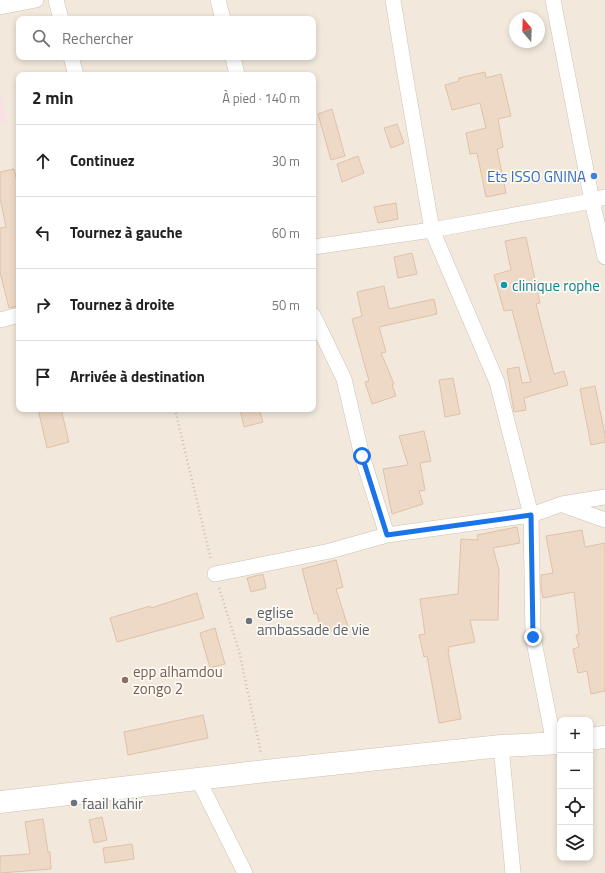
<!DOCTYPE html>
<html lang="fr">
<head>
<meta charset="utf-8">
<style>
  body { margin:0; font-family:"Titillium Web",sans-serif; background:#f2f2f2; color:#222 }
  .controls { position:absolute; right:12px; bottom:12px; display:grid; overflow:hidden; border-radius:8px; box-shadow:0 2px 6px #0003 }
  .controls button { width:36px; height:36px; display:grid; place-items:center; padding:0; border:0; border-bottom:1px solid #e0e0e0; background:#fff; color:#222; font:20px sans-serif }
  .compass { position:absolute; left:509px; top:12px; width:36px; height:36px; border-radius:50%; background:#fff; box-shadow:0 2px 6px #0003; rotate:341deg }
  .stop { position:absolute; width:12px; height:12px; margin:-9px; border:3px solid #1a73e8; border-radius:50%; background:#fff }
  .stop.end { background:#1a73e8; border-color:#fff; box-shadow:0 1px 4px #0008 }
  .list { margin:0; padding:0; list-style:none }
  h2 { display:flex; justify-content:space-between; align-items:center; height:52px; margin:0; padding:0 16px; font-size:17px }
  h2 small { font-size:13px; font-weight:400; color:#767676 }
  .list li { display:grid; grid-template-columns:26px 1fr auto; gap:12px; align-items:center; box-sizing:border-box; height:72px; padding:0 16px; border-top:1px solid #e0e0e0 }
  .list b { display:block; font-size:15px; white-space:nowrap }
  .list em { font-size:13px; font-style:normal; color:#767676 }
  .icon { flex:none; width:22px; height:22px; fill:none; stroke:currentColor; stroke-width:2; stroke-linecap:round; stroke-linejoin:round }
  .map { position:relative; flex:none; width:605px; height:873px; overflow:hidden }
  .search { position:absolute; background:#fff; box-shadow:0 2px 6px #0003; left:16px; top:16px; width:300px; height:44px; display:flex; align-items:center; gap:10px; box-sizing:border-box; padding:0 14px; border-radius:8px; color:#767676; font-size:15px }
  .panel { position:absolute; background:#fff; box-shadow:0 2px 6px #0003; left:16px; top:72px; width:300px; height:340px; border-radius:8px }
  .map>svg:first-child { display:block }
  .residential { fill:#f2e9dc; fill-rule:evenodd }
  .medical { fill:#f8e1e3 }
  .building { fill:#eed9c7; stroke:#dfc1a9 }
  .lines { fill:none; stroke-linecap:round; stroke-linejoin:round }
  .street-casing { stroke:#cdc0b3; stroke-width:16 }
  .secondary-casing { stroke:#cfc1b1; stroke-width:23 }
  .path { stroke:#d4bdaa; stroke-width:2.5; stroke-dasharray:1 3; stroke-linecap:butt }
  .street { stroke:#fff; stroke-width:15 }
  .secondary { stroke:#fff; stroke-width:22 }
  .route { stroke:#1a73e8; stroke-width:5 }
  .shop-dot { fill:#3f7fe0; stroke:#fefaf4; stroke-width:1.5 }
  .culture-dot { fill:#0f9aa8; stroke:#fefaf4; stroke-width:1.5 }
  .worship-dot { fill:#6b7280; stroke:#fefaf4; stroke-width:1.5 }
  .education-dot { fill:#8d6e63; stroke:#fefaf4; stroke-width:1.5 }
  .labels { text-anchor:middle; dominant-baseline:central; stroke-width:3.5; stroke-linejoin:round; paint-order:stroke }
  .shop-label { font-size:15px; fill:#366cbe; stroke:#fefaf4; text-anchor:end }
  .culture-label { font-size:15px; fill:#0d838f; stroke:#fefaf4; text-anchor:start }
  .worship-label { font-size:15px; fill:#5b616d; stroke:#fefaf4; text-anchor:start }
  .education-label { font-size:15px; fill:#785e54; stroke:#fefaf4; text-anchor:start }
</style>
</head>
<body>
<div class="map">
<svg width="605" height="873" viewBox="0 0 605 873">
  <rect width="100%" height="100%" fill="#fbf7ed"/>
  <path class="residential" d="M0,0H605V873H0ZM515,18H539V42H515ZM19,19H313V57H19ZM19,75H313V409H19ZM560,720H590V858H560Z"/>
  <path class="medical" d="M0,89L7,122L0,124Z"/>
  <path class="building" d="M485,72L486,78L501,74L511,116L498,119L503,147L497,149L506,193L486,197L477,153L470,154L466,133L486,128L480,103L452,110L445,85L459,81V78Z
    M332,109L345,156L331,160L318,114Z
    M397,124L404,143L391,148L384,128Z
    M358,156L364,173L342,182L337,164Z
    M14,169L19,190V306L9,308L0,272V228L6,227L0,198V172Z
    M396,203L398,219L378,223L374,207Z
    M526,237L540,303L536,304L554,374L564,371L568,385L524,398L526,410L514,412L507,369L519,367L522,383L531,382L512,310L504,311L494,275L511,270L505,241Z
    M412,253L417,274L398,278L394,257Z
    M384,286L389,309L434,299L437,314L379,327L386,352L381,353L394,384L392,385L396,396L372,404L365,382L369,381L352,319L362,316L357,292Z
    M453,378L460,414L445,417L439,380Z
    M595,386L605,435V442L591,445L580,389Z
    M38,409H61L69,442L47,448Z
    M240,409H259L263,422L244,427Z
    M424,431L431,461L420,463L425,490L419,491L423,504L392,514L383,469L408,465L399,436Z
    M517,527L520,543L493,548L499,570L498,620H470L475,642L448,647L449,651L448,652L461,719L439,723L427,656L424,657L419,635L425,634L420,599L458,594L461,539L478,540L477,535Z
    M582,530L585,547L605,543V691L591,694L587,671L578,673L573,649L579,647L576,635H579L574,592L543,598L541,589V575L553,573L546,536Z
    M336,560L343,587L336,589L348,627L321,633L317,613L314,614L302,569Z
    M263,574L266,588L251,592L247,578Z
    M197,593L204,618L117,642L110,618L150,606L151,608Z
    M215,628L225,664L210,668L200,633Z
    M203,715L208,738L128,755L124,732Z
    M102,817L107,840L94,843L89,820Z
    M43,819L48,852H50L51,869L0,873V856L30,854L25,822Z
    M132,844L134,859L105,863L103,848Z"/>
  <g class="lines">
    <g class="street-casing">
      <path id="street" d="M56,0L61,19
        M218,0L223,19
        M393,0L405,74L432,230L497,382L531,515L533,637L554,743
        M553,0L592,201L605,257
        M0,7L36,0
        M71,57L76,75
        M233,57L237,75
        M313,247L432,230L592,201L605,197
        M313,315L344,379L362,456L387,535
        M0,320L19,315
        M563,505L605,520
        M215,574L330,551L387,535L531,515L562,504L605,497
        M501,746L513,873
        M198,779L245,873"/>
    </g>
    <g class="secondary-casing">
      <path id="secondary" d="M590,739L605,737
        M0,802L266,771L501,746L560,743"/>
    </g>
    <path class="path" d="M175,409L211,560
      M219,588L239,651L261,753"/>
    <use href="#street" class="street"/>
    <use href="#secondary" class="secondary"/>
  </g>
  <g class="lines">
    <path class="route" d="M362,456L387,535L531,515L533,637"/>
  </g>
  <circle class="shop-dot" cx="594" cy="176" r="4"/>
  <circle class="culture-dot" cx="504" cy="285" r="4"/>
  <g class="worship-dot">
    <circle cx="249" cy="621" r="4"/>
    <circle cx="74" cy="803" r="4"/>
  </g>
  <circle class="education-dot" cx="125" cy="680" r="4"/>
  <g class="labels">
    <g class="shop-label">
      <text x="586" y="176">Ets ISSO GNINA</text>
    </g>
    <g class="culture-label">
      <text x="512" y="285">clinique rophe</text>
    </g>
    <g class="worship-label">
      <text x="257" y="612">eglise<tspan x="257" dy="17">ambassade de vie</tspan></text>
      <text x="82" y="803">faail kahir</text>
    </g>
    <g class="education-label">
      <text x="133" y="671">epp alhamdou<tspan x="133" dy="17">zongo 2</tspan></text>
    </g>
  </g>
</svg>
<div class="controls">
<button>+</button>
<button>−</button>
<button><svg class="icon" aria-label="locate" viewBox="0 0 24 24"><circle cx="12" cy="12" r="6"/><path d="M12 2v4M12 18v4M2 12h4M18 12h4"/></svg></button>
<button><svg class="icon" aria-label="layers" viewBox="0 0 24 24"><path d="M12 4l9 5-9 5-9-5zM3 14l9 5 9-5"/></svg></button>
</div>
<svg class="compass" viewBox="-18 -18 36 36"><path d="M0-13l5 13h-10z" fill="#e53935"/><path d="M0 13l5-13h-10z" fill="#767676"/></svg>
<div class="stop" style="left:362px;top:456px"></div>
<div class="stop end" style="left:533px;top:637px"></div>
<div class="search"><svg class="icon" aria-label="search" viewBox="0 0 24 24"><circle cx="10" cy="10" r="6"/><path d="M15 15l6 6"/></svg>Rechercher</div>
<section class="panel">
<h2>2 min<small>À pied · 140 m</small></h2>
<ul class="list">
<li><svg class="icon" aria-label="ahead" viewBox="0 0 24 24"><path d="M12 20V5M6 11l6-6 6 6"/></svg><div><b>Continuez</b></div><em>30 m</em></li>
<li><svg class="icon" aria-label="left" viewBox="0 0 24 24"><path d="M17 20v-9H6M10 6l-5 5 5 5"/></svg><div><b>Tournez à gauche</b></div><em>60 m</em></li>
<li><svg class="icon" aria-label="right" viewBox="0 0 24 24"><path d="M7 20v-9h11M14 6l5 5-5 5"/></svg><div><b>Tournez à droite</b></div><em>50 m</em></li>
<li><svg class="icon" aria-label="arrive" viewBox="0 0 24 24"><path d="M6 21V4h12l-3 4 3 4H6"/></svg><div><b>Arrivée à destination</b></div></li>
</ul>
</section>
</div>
</body>
</html>
